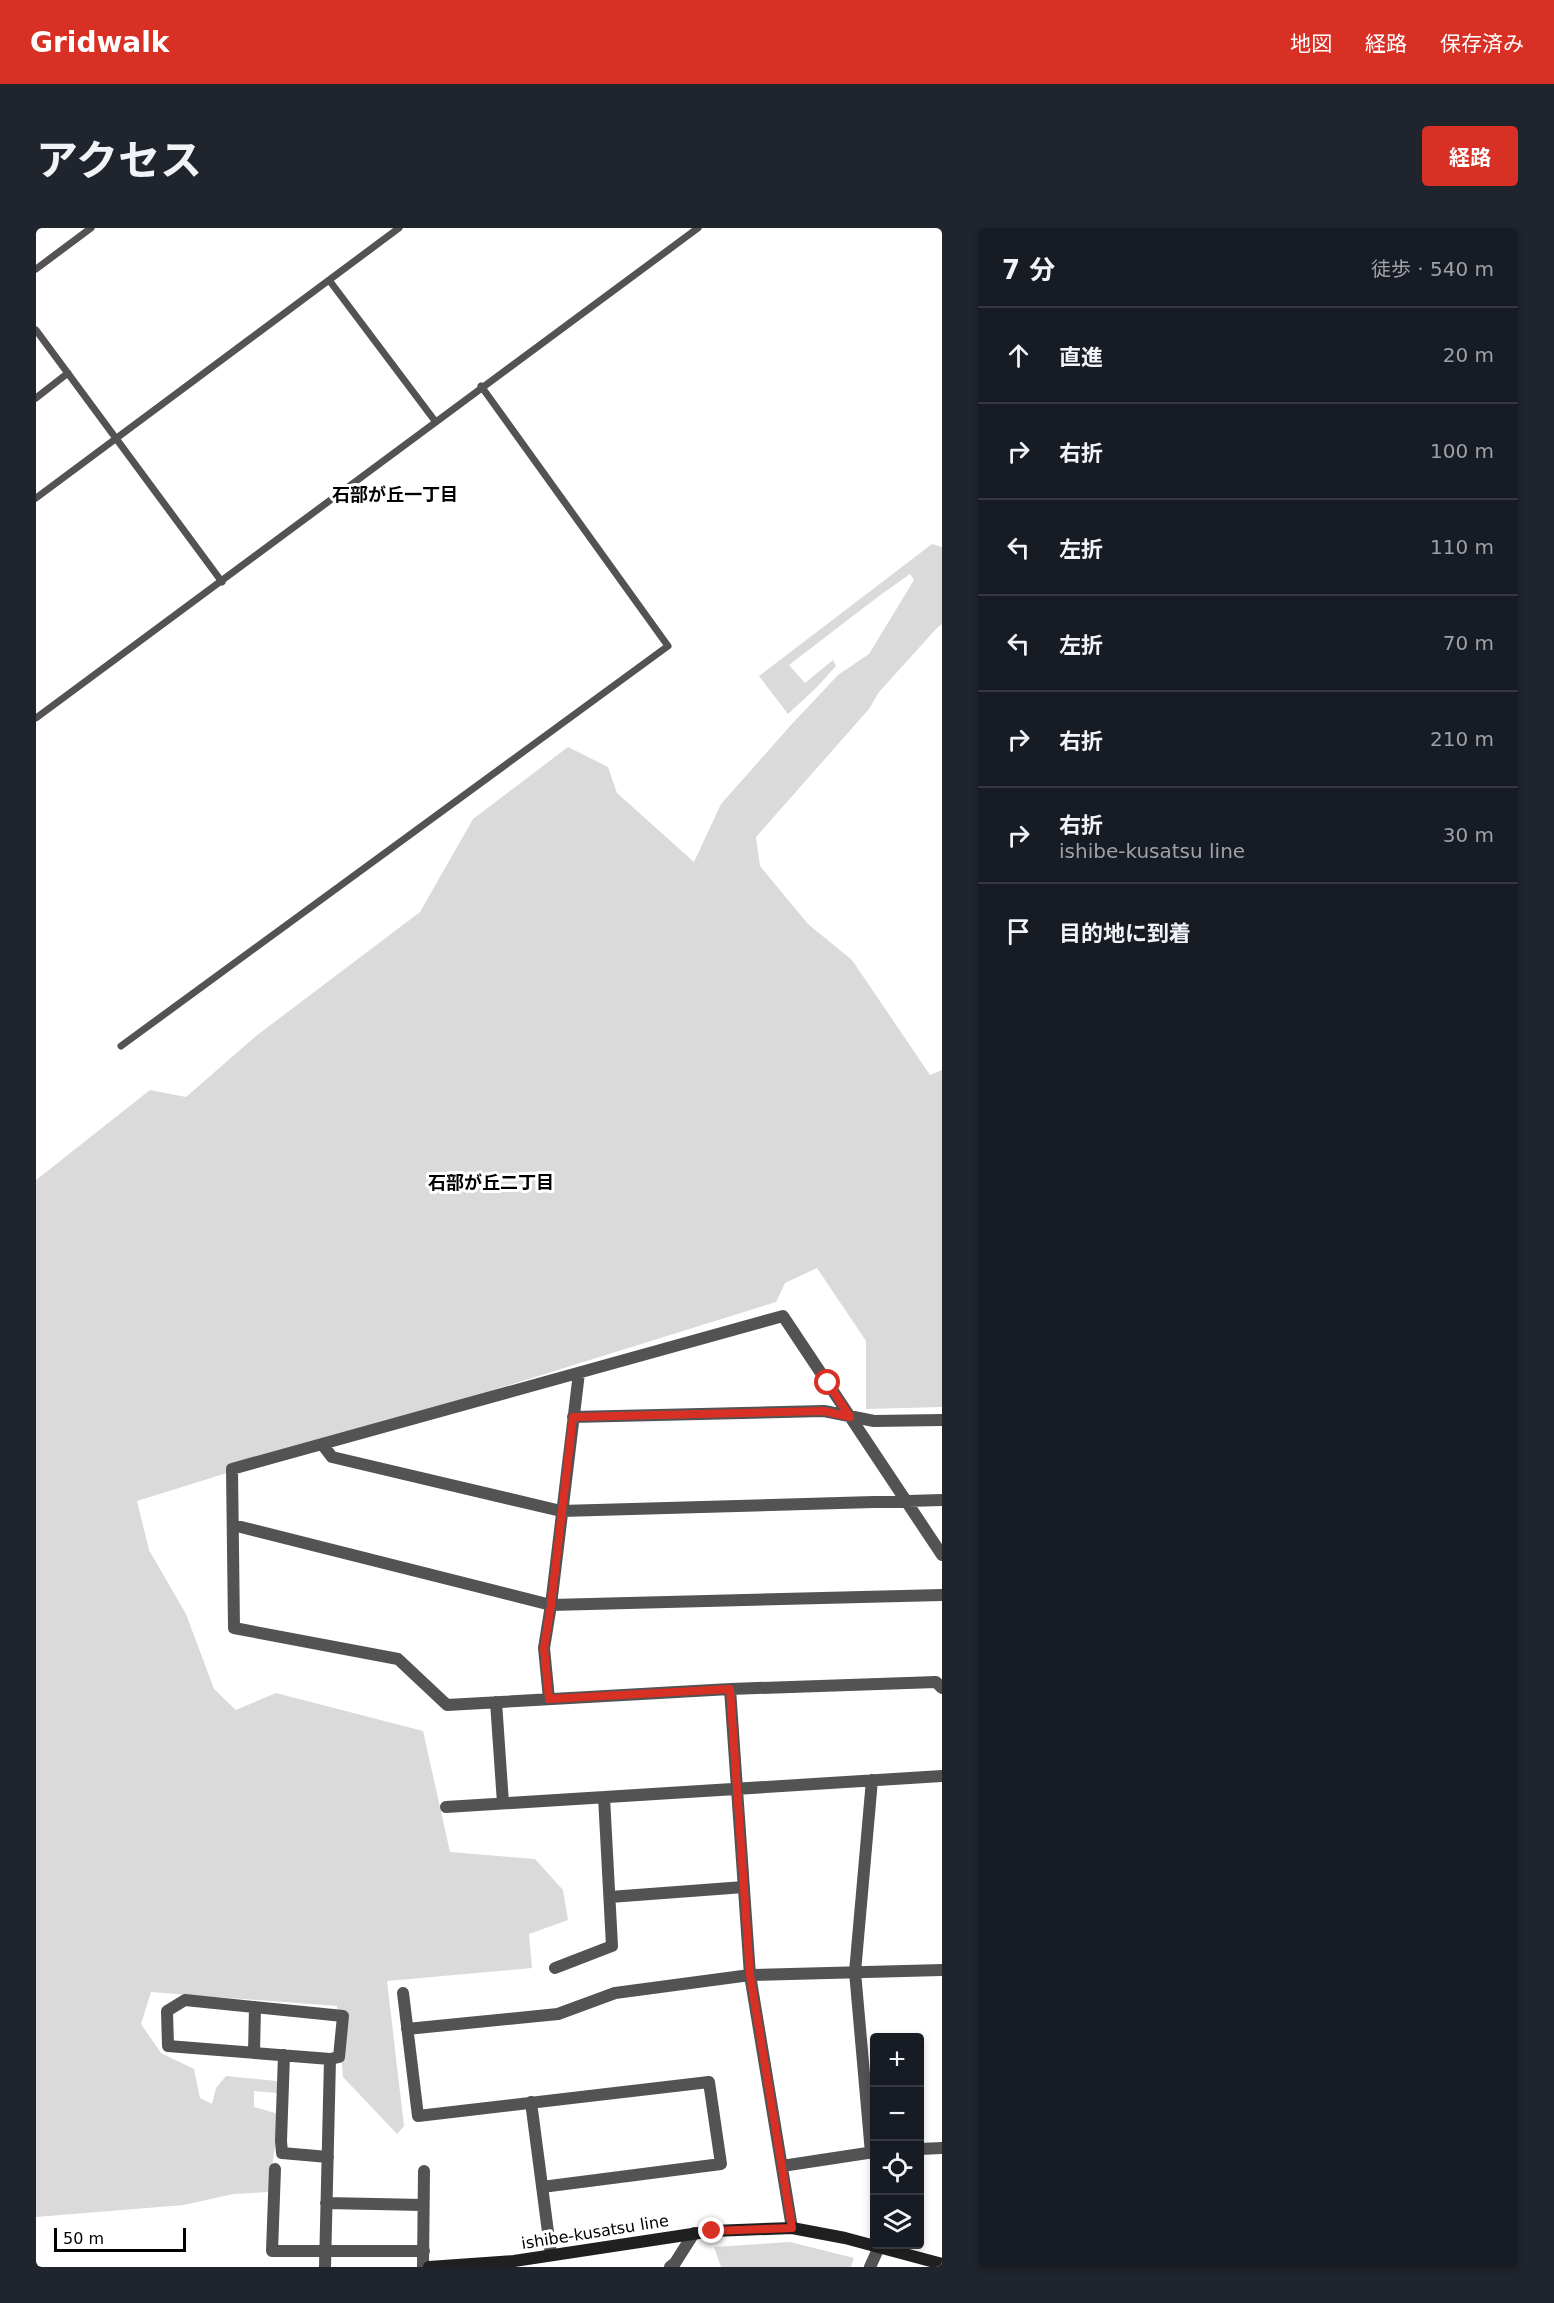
<!DOCTYPE html>
<html lang="ja">
<head>
<meta charset="utf-8">
<style>
  body { margin:0; font-family:"DejaVu Sans","Noto Sans JP",sans-serif; background:#20242c; color:#f1f3f6 }
  .controls { position:absolute; right:18px; bottom:18px; display:grid; overflow:hidden; border-radius:6px; box-shadow:0 3px 9px #0003 }
  .controls button { width:54px; height:54px; display:grid; place-items:center; padding:0; border:0; border-bottom:2px solid #363941; background:#171b24; color:#f1f3f6; font:30px sans-serif }
  .scale { position:absolute; left:18px; bottom:15px; width:132px; box-sizing:border-box; padding-left:6px; border:3px solid #000; border-top:0; font-size:16px; line-height:21px; white-space:nowrap; color:#000; -webkit-text-stroke:4px #fff; paint-order:stroke }
  .stop { position:absolute; width:18px; height:18px; margin:-14px; border:4px solid #d93025; border-radius:50%; background:#fff }
  .stop.end { background:#d93025; border-color:#fff; box-shadow:0 2px 6px #0008 }
  .list { margin:0; padding:0; list-style:none }
  h2 { display:flex; justify-content:space-between; align-items:center; height:78px; margin:0; padding:0 24px; font-size:26px }
  h2 small { font-size:20px; font-weight:400; color:#9ea1a6 }
  .list li { display:grid; grid-template-columns:39px 1fr auto; gap:18px; align-items:center; box-sizing:border-box; height:96px; padding:0 24px; border-top:2px solid #363941 }
  .list b { display:block; font-size:22px; white-space:nowrap }
  .list p { margin:0; font-size:20px; white-space:nowrap; color:#9ea1a6 }
  .list em { font-size:20px; font-style:normal; color:#9ea1a6 }
  .icon { flex:none; width:33px; height:33px; fill:none; stroke:currentColor; stroke-width:2; stroke-linecap:round; stroke-linejoin:round }
  .map { position:relative; flex:none; width:906px; height:2039px; overflow:hidden; border-radius:6px }
  header { display:flex; align-items:center; gap:36px; box-sizing:border-box; height:84px; padding:0 30px; background:#d93025; color:#fff }
  header strong { font-size:28px }
  nav { display:flex; gap:33px; margin-inline-start:auto; font-size:21px }
  .intro { display:flex; align-items:center; justify-content:space-between; box-sizing:border-box; height:144px; padding:0 36px }
  h1 { margin:0; font-size:42px }
  .button { padding:15px 27px; border-radius:6px; background:#d93025; color:#fff; font-size:21px; font-weight:700 }
  main { display:flex; gap:36px; padding:0 36px }
  aside { flex:1; background:#171b24; border-radius:6px; box-shadow:0 3px 9px #0003 }
  .map>svg:first-child { display:block }
  .green { fill:#dadada }
  .lines { fill:none; stroke-linecap:round; stroke-linejoin:round }
  .service { stroke:#535353; stroke-width:7 }
  .minor { stroke:#535353; stroke-width:12 }
  .secondary { stroke:#202020; stroke-width:12 }
  .route { stroke:#d93025; stroke-width:8 }
  .labels { text-anchor:middle; dominant-baseline:central; stroke-width:6; stroke-linejoin:round; paint-order:stroke }
  .street-label { font-size:16px; fill:#000; stroke:#fff }
  .neighbourhood-label { font-size:18px; font-weight:bold; fill:#000; stroke:#fff }
</style>
</head>
<body>
<header>
<strong>Gridwalk</strong>
<nav><a>地図</a><a>経路</a><a>保存済み</a></nav>
</header>
<div class="intro"><h1>アクセス</h1><a class="button">経路</a></div>
<main>
<div class="map">
<svg width="906" height="2039" viewBox="0 0 906 2039">
  <rect width="100%" height="100%" fill="#fff"/>
  <path class="green" d="M896,316L906,319V396L900,401L843,464L833,481L720,609L724,638L772,696L816,732L894,847L906,842V1179L830,1181V1113L781,1040L749,1055L740,1074L101,1273L113,1322L150,1386L178,1461L200,1482L240,1465L387,1503L414,1624L499,1631L527,1662L532,1692L493,1706L496,1740L351,1753L368,1898L361,1906L307,1849L301,1778L115,1764L105,1796L125,1825L158,1841L164,1870L176,1876L180,1860L190,1848L241,1853V1865L218,1863V1879L243,1886L233,1964L197,1966L148,1977L0,1989V952L114,862L150,869L220,808L384,684L437,591L532,519L572,539L581,565L658,634L685,576L755,497L802,447L833,426L878,352L874,346L843,368L753,437L769,455L797,432L800,438L781,459L752,486L723,448Z
    M754,2014L818,2030L815,2039H685L678,2019Z"/>
  <g class="lines">
    <path class="service" d="M0,41L55,0
      M293,52L399,193
      M0,102L186,354
      M0,170L32,145
      M0,270L363,0
      M0,490C222,328 440,162 662,0
      M85,818L632,418L445,158"/>
    <path class="minor" d="M537,1189L788,1183L838,1193L906,1192
      M286,1216L296,1229L525,1283L906,1272
      M197,1297L515,1377L906,1367
      M906,1327L747,1088L196,1241L198,1400L362,1431L411,1477L694,1461L900,1454L906,1460
      M694,1461L714,1747L756,2000
      M513,1471L508,1420L515,1377L543,1145
      M460,1474L467,1575
      M410,1579L906,1548
      M574,1669L708,1659
      M519,1740L576,1718L568,1569
      M367,1765L382,1888L673,1854L685,1936L506,1959
      M371,1801L522,1786L579,1765L714,1747L906,1742
      M218,1825L219,1779
      M248,1827L245,1913L246,1925L292,1929
      M495,1874L515,2027
      M884,1921L906,1920
      M835,1925L819,1744L836,1552
      M746,1938L838,1924
      M239,1941L236,2023H388
      M290,1975L387,1977
      M289,2039L294,1831L132,1818L131,1783L149,1772L307,1788L303,1829L294,1831
      M387,2039L388,1943
      M634,2039L639,2035L658,2005
      M834,2039L843,2019"/>
    <path class="secondary" d="M393,2039L478,2033L676,2003L756,2000L809,2010L906,2036"/>
  </g>
  <g class="lines">
    <path class="route" d="M676,2003L756,2000L714,1747L694,1461L513,1471L508,1420L515,1377L537,1189L788,1183L814,1189L792,1155"/>
  </g>
  <g class="labels">
    <g class="street-label">
      <text transform="translate(559 2004) rotate(-9)">ishibe-kusatsu line</text>
    </g>
    <g class="neighbourhood-label">
      <text x="359" y="266">石部が丘一丁目</text>
      <text x="455" y="954">石部が丘二丁目</text>
    </g>
  </g>
</svg>
<div class="controls">
<button>+</button>
<button>−</button>
<button><svg class="icon" aria-label="locate" viewBox="0 0 24 24"><circle cx="12" cy="12" r="6"/><path d="M12 2v4M12 18v4M2 12h4M18 12h4"/></svg></button>
<button><svg class="icon" aria-label="layers" viewBox="0 0 24 24"><path d="M12 4l9 5-9 5-9-5zM3 14l9 5 9-5"/></svg></button>
</div>
<div class="scale">50 m</div>
<div class="stop" style="left:792px;top:1155px"></div>
<div class="stop end" style="left:676px;top:2003px"></div>
</div>
<aside>
<h2>7 分<small>徒歩 · 540 m</small></h2>
<ul class="list">
<li><svg class="icon" aria-label="ahead" viewBox="0 0 24 24"><path d="M12 20V5M6 11l6-6 6 6"/></svg><div><b>直進</b></div><em>20 m</em></li>
<li><svg class="icon" aria-label="right" viewBox="0 0 24 24"><path d="M7 20v-9h11M14 6l5 5-5 5"/></svg><div><b>右折</b></div><em>100 m</em></li>
<li><svg class="icon" aria-label="left" viewBox="0 0 24 24"><path d="M17 20v-9H6M10 6l-5 5 5 5"/></svg><div><b>左折</b></div><em>110 m</em></li>
<li><svg class="icon" aria-label="left" viewBox="0 0 24 24"><path d="M17 20v-9H6M10 6l-5 5 5 5"/></svg><div><b>左折</b></div><em>70 m</em></li>
<li><svg class="icon" aria-label="right" viewBox="0 0 24 24"><path d="M7 20v-9h11M14 6l5 5-5 5"/></svg><div><b>右折</b></div><em>210 m</em></li>
<li><svg class="icon" aria-label="right" viewBox="0 0 24 24"><path d="M7 20v-9h11M14 6l5 5-5 5"/></svg><div><b>右折</b><p>ishibe-kusatsu line</p></div><em>30 m</em></li>
<li><svg class="icon" aria-label="arrive" viewBox="0 0 24 24"><path d="M6 21V4h12l-3 4 3 4H6"/></svg><div><b>目的地に到着</b></div></li>
</ul>
</aside>
</main>
</body>
</html>
